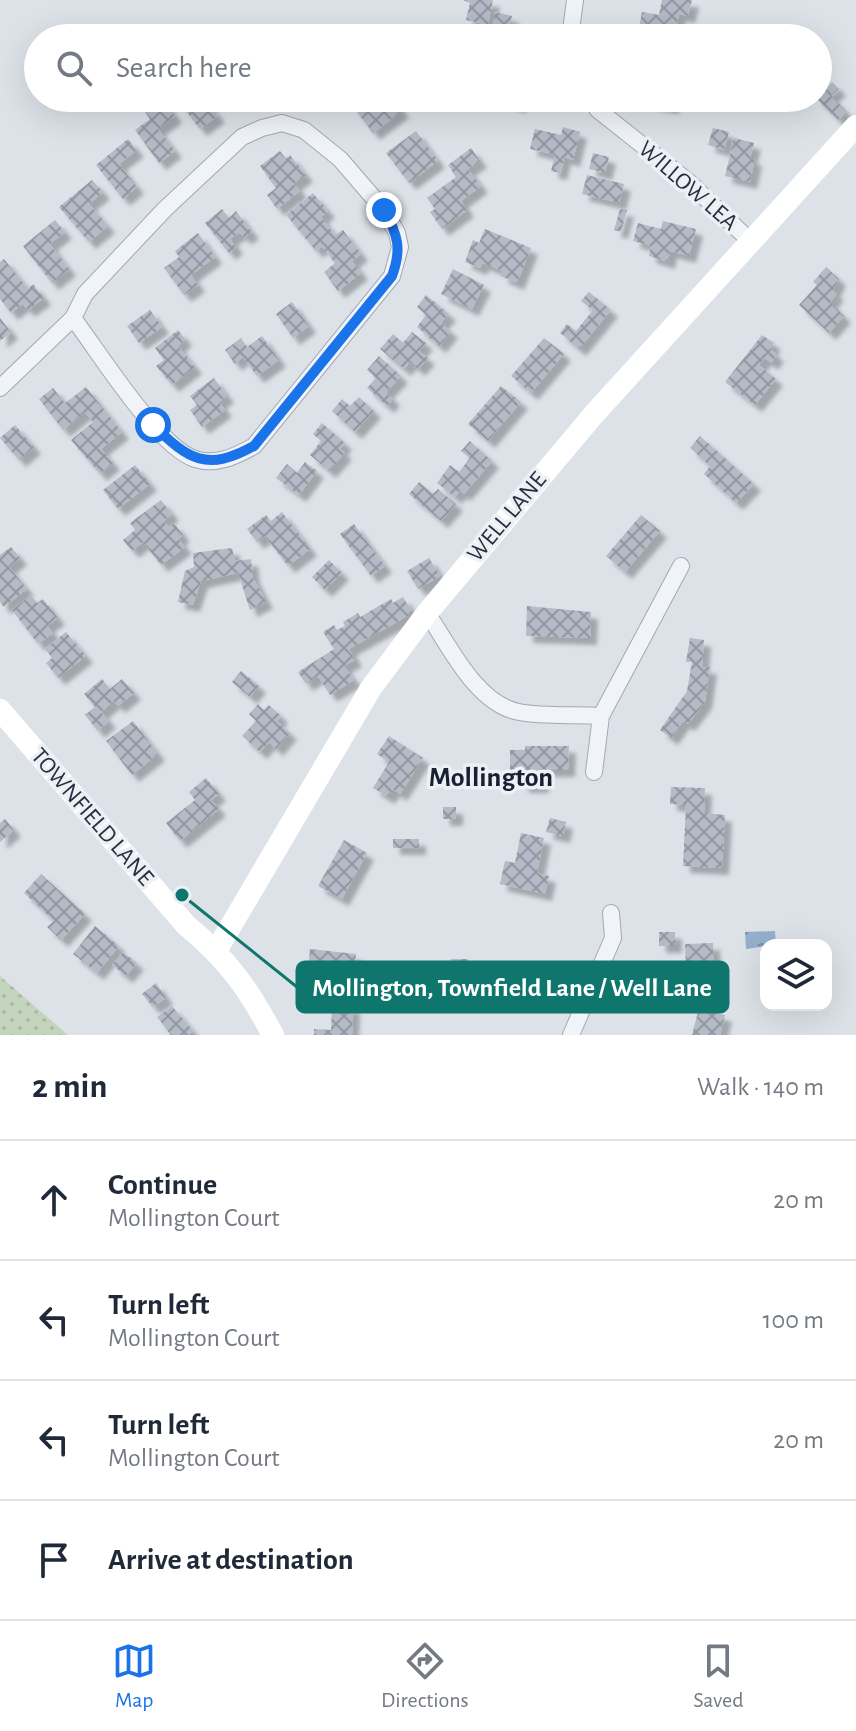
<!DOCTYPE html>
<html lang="en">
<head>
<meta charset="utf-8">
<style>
  body { margin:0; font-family:"Alegreya Sans",sans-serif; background:#f2f2f3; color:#1f2937 }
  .controls { position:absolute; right:24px; bottom:24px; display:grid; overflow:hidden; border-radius:16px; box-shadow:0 8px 32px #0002 }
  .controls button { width:72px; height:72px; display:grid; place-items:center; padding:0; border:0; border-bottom:2px solid #e0e1e3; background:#fff; color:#1f2937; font:40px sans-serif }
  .stop { position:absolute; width:24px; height:24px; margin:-18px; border:6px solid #1a73e8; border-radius:50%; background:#fff }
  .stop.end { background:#1a73e8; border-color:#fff; box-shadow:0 2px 8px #0008 }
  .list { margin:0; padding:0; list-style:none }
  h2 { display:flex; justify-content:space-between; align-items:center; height:104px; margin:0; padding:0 32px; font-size:34px }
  h2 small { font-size:26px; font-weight:400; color:#747a83 }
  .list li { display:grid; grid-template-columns:52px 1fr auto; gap:24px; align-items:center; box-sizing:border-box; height:120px; padding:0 32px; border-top:2px solid #e0e1e3 }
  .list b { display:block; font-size:30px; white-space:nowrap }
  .list p { margin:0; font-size:26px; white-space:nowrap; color:#747a83 }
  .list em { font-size:26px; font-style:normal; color:#747a83 }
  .icon { flex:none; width:44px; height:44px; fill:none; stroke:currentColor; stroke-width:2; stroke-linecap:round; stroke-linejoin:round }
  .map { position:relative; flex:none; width:856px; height:1035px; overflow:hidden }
  .search { position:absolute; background:#fff; box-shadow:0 8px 32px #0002; left:24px; right:24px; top:24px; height:88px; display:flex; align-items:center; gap:20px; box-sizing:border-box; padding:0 28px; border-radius:44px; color:#747a83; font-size:30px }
  .sheet { height:584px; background:#fff }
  nav { display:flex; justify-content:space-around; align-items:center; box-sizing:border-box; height:112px; border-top:2px solid #e0e1e3; background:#fff; font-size:22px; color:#747a83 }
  nav a { display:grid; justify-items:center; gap:4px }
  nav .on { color:#1a73e8 }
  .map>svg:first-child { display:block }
  .grass { fill:url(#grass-dots) }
  .water { fill:url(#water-ripples) }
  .building { fill:url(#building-cross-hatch); filter:url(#shadow) }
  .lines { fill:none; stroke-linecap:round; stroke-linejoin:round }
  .street-casing { stroke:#a2a9b3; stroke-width:18 }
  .street { stroke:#f0f3f7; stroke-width:16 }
  .secondary { stroke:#fff; stroke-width:22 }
  .route { stroke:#1a73e8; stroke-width:10 }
  .labels { text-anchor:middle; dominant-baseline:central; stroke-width:7; stroke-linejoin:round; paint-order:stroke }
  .street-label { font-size:24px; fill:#253041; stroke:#edf1f6 }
  .quarter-label { font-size:28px; font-weight:bold; fill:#172132; stroke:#edf1f6 }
  .leader { fill:none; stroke:#0f766e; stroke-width:3 }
  .callout-dot { fill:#0f766e; stroke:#edf1f6; stroke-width:3 }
  .callout { fill:#0f766e; stroke:#0f766e; stroke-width:3 }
  .callout-label { font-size:26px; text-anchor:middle; font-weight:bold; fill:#fff }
</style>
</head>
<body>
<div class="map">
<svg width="856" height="1035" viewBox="0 0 856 1035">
  <defs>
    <pattern id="grass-dots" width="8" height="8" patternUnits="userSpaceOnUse" patternTransform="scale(2)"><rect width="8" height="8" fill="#c3d4bd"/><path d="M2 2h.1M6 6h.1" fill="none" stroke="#a7b6a4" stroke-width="1.8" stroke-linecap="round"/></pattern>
    <pattern id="water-ripples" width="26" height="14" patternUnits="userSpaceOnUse" patternTransform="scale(2)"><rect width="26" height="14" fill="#94b0cd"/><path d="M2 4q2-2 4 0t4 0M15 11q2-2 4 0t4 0" fill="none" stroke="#7990a8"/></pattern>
    <pattern id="building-cross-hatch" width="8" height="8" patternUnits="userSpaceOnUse" patternTransform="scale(2)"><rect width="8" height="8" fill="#b4bbc6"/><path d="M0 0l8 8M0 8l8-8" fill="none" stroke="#9298a2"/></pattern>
    <filter id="shadow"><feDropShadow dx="7" dy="7" stdDeviation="2" flood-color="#0004"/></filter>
  </defs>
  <rect width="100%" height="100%" fill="#dde2e9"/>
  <path class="grass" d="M0,976L68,1035H0Z"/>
  <path class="water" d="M775,931L776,945L746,949L745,932Z"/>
  <path class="building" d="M493,0L488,25L466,20L470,3L463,0Z
    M662,0H692L688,16L679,14L674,38L639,27L642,12L659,15Z
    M495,12L512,16L508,33L492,29Z
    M318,26L340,38H312Z
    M832,82L839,89L831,96L847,112L838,120L816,98L818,83L825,89Z
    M151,98H162L175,116L158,129L175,151L159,163L135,130L150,119L141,106Z
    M176,98H204L218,116L200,129Z
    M359,98H393L402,111L373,133L351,104Z
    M494,98H521L519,106Z
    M643,98H673L672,107L642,101Z
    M563,127L580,132L573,160L564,157L560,173L551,171L555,155L530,149L535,129L561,135Z
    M713,128L729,132L724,150L708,145Z
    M416,131L438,161L409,183L386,153Z
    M734,138L754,143L750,158L755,159L750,182L725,176Z
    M128,139L137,150L119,164L137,187L123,199L96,165Z
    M471,148L480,161L468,169L481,186L461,201L467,210L442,229L430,212L435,209L427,198L456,177L448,165Z
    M280,151L286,159L290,155L306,175L294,184L300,191L277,209L267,195L276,188L260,166Z
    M593,153L609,157L605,173L589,169Z
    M587,175L624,184L619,203L582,194Z
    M92,180L103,192L89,204L108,226L89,242L59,207Z
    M313,193L328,211L321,217L335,235L343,230L361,254L352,261L361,273L338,291L324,272L335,263L322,246L316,251L286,215Z
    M222,209L229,218L236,211L252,232L244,238L240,232L230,239L236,247L229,253L205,223Z
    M620,209L627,210L621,232L614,230Z
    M55,220L65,232L50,244L69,269L52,283L23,246Z
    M663,221L696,229L689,256L670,251L668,262L649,256L651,246L633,241L638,223L661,229Z
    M485,229L531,248L517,283L501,276L503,271L482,263L480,268L465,262L473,240L479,243Z
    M198,233L215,257L191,275L198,285L184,295L164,268L179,257L175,251Z
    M4,259L28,289L33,284L44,298L28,310L23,304L11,313L0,299V262Z
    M826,267L839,279L833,291L837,294L830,302L844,316L829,333L799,305L817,285L813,282Z
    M453,269L484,285L472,309L441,294Z
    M589,292L611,310L579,349L560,333L567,324L576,331L593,310L581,301Z
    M426,295L449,314L441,323L451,331L439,346L417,327L426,315L417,307Z
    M292,302L309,326L293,338L276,314Z
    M150,310L162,327L139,343L127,326Z
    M0,318L11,332L0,341Z
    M178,330L185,339L178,346L195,367L172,385L156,366L164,360L155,348Z
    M412,332L426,343L419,351L428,358L418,369L410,362L404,369L380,349L393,334L403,343Z
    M762,335L774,343L770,349L777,355L771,363L765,358L759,365L776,379L755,405L725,382Z
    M262,336L279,360L257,376L243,357L235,364L225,350L241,338L247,347Z
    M544,338L564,354L531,393L511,376Z
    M379,356L401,376L386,392L393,399L387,406L367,388L376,378L367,370Z
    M214,378L227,396L219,402L225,410L202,427L190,410L197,405L190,396Z
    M501,386L521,402L488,441L468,424Z
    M86,387L122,432L101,449L113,463L100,474L71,440L93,422L85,412L63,430L39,399L53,388L65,403Z
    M359,397L374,411L355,432L332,411L342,399L350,406Z
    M322,423L345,443L340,449L345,453L329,471L310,455L321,441L313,434Z
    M15,425L34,447L19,460L0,438Z
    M700,436L754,484L736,503L704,474L710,466L690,448Z
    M470,441L492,461L464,494L460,491L455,497L437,483L450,465L459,472L470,458L461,451Z
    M305,462L317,471L299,495L276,478L287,464L297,473Z
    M135,465L150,484L118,509L103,490Z
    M419,482L433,494L438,489L456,504L441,521L409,494Z
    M161,500L172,514L164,521L169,527L174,523L183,535L178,539L185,547L161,565L143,542L132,551L123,540L135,530L130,523Z
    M282,512L310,549L288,566L265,536L257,542L247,529L266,515L271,521Z
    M641,515L660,531L625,572L606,556Z
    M354,524L385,566L371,576L340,534Z
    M11,547L20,558L9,567L27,589L4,607L0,602V555Z
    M232,548L235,561L251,559L253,577L266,602L250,610L238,573L201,581L193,605L178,602L185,571L194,567L193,553Z
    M429,558L440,576L418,589L407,571Z
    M329,560L342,573L325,590L312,577Z
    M31,595L37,603L43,599L58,618L47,626L53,633L38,644L12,610Z
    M403,597L413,613L349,649L355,660L344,666L354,680L330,695L318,676L306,684L298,672L334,649L323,632L334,625L337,630L345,626L343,622L358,613L360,617L391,599L393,603Z
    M527,606L591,612L590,638L526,636Z
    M66,632L86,656L58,678L46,663L52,658L45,649Z
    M690,638L704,640L702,667H710L705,702L688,724L683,721L671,738L660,730L687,691L692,662H686Z
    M241,671L259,686L250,697L232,682Z
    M102,679L110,689L122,679L134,693L118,706L114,701L101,712L109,721L98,731L85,715L95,707L84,694Z
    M258,704L264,710L269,705L281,716L277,721L290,733L276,749L269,742L260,752L242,736L256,721L249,714Z
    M133,721L158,754L132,775L106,741Z
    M389,736L423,758L400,794L393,789L388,797L373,788L389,762L377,754Z
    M525,746H569L568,770H542V786H522V777H510V750H525Z
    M206,778L219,794L211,800L219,809L180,841L166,823L195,800L189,792Z
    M671,787L705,788L704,813L725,815L722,868L683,866L686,805L670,804Z
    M443,807H456V819H443Z
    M550,818L566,822L563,836L546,832Z
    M5,819L14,830L0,842V823Z
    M521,833L544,838L537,873L549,876L545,894L500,884L505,861L515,863Z
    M393,839H419V848H393Z
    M344,840L367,853L342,899L318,886Z
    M41,874L85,914L61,940L47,927L54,921L24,893Z
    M95,926L119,946L97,973L73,954Z
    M659,932H675V946H659Z
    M713,943L716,997L687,998L685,944Z
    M310,949L356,954L352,994L337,992L338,982L328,981L329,971L308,969Z
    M123,952L137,963L126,976L112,965Z
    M451,959H468V976L489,977V991H467V1001H451Z
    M156,983L166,998L153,1007L142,994Z
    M332,1005L353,1006L352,1035H314V1029L331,1030Z
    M172,1006L193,1031L188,1035H171L157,1017Z
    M699,1008L725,1015L720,1035H692Z"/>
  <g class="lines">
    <g class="street-casing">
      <path id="street" d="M570,38L575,0
        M590,98L598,110L690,183L750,241
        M0,388L73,318L85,294L165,209L242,137L262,128L282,123L304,130L340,159L384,210L397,233L400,247L392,276L254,446C236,456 216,466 195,459C157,446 99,352 73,318
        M427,613C449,645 476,704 519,712C545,717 574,714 601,716L594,772
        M601,716L681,566
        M571,1035L613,938L611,913"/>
    </g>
    <use href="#street" class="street"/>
    <path class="secondary" d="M0,710L186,925C227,959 248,988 273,1035
      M216,951L371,688L427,613L595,413L856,126"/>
  </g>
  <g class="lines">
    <path class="route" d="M153,425C189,460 207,472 254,446L392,276C402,249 398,235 384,210"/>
  </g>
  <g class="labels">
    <g class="street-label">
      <text transform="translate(688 186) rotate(41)">WILLOW LEA</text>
      <text transform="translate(507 517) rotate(-50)">WELL LANE</text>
      <text transform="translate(92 817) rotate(49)">TOWNFIELD LANE</text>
    </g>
    <g class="quarter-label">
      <text x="491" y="778">Mollington</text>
    </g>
  </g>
  <path class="leader" d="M182 895L297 987"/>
  <circle class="callout-dot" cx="182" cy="895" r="8"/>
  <rect class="callout" x="297" y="962" width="431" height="50" rx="8"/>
  <g class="callout-label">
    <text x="512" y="996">Mollington, Townfield Lane / Well Lane</text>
  </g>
</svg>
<div class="controls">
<button><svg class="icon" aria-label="layers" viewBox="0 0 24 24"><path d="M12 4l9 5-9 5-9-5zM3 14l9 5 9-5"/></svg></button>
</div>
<div class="stop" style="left:153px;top:425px"></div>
<div class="stop end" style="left:384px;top:210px"></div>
<div class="search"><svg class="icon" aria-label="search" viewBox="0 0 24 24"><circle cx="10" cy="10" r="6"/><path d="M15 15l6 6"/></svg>Search here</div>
</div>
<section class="sheet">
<h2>2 min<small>Walk · 140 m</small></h2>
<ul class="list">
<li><svg class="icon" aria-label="ahead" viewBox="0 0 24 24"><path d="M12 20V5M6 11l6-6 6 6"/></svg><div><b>Continue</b><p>Mollington Court</p></div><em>20 m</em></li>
<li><svg class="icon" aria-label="left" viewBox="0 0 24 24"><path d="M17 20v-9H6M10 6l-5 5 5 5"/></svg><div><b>Turn left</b><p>Mollington Court</p></div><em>100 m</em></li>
<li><svg class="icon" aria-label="left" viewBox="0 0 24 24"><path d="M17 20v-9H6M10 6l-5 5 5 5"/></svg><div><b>Turn left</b><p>Mollington Court</p></div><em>20 m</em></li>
<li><svg class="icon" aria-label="arrive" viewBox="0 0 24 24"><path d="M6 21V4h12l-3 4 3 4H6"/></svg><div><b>Arrive at destination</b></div></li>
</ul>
</section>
<nav>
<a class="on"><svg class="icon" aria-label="map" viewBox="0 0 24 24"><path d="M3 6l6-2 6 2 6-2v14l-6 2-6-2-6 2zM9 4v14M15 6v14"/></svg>Map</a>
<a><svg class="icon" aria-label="directions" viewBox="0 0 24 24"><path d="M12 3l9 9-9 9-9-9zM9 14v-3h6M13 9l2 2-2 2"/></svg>Directions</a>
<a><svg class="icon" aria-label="saved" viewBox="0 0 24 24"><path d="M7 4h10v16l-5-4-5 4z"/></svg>Saved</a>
</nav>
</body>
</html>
